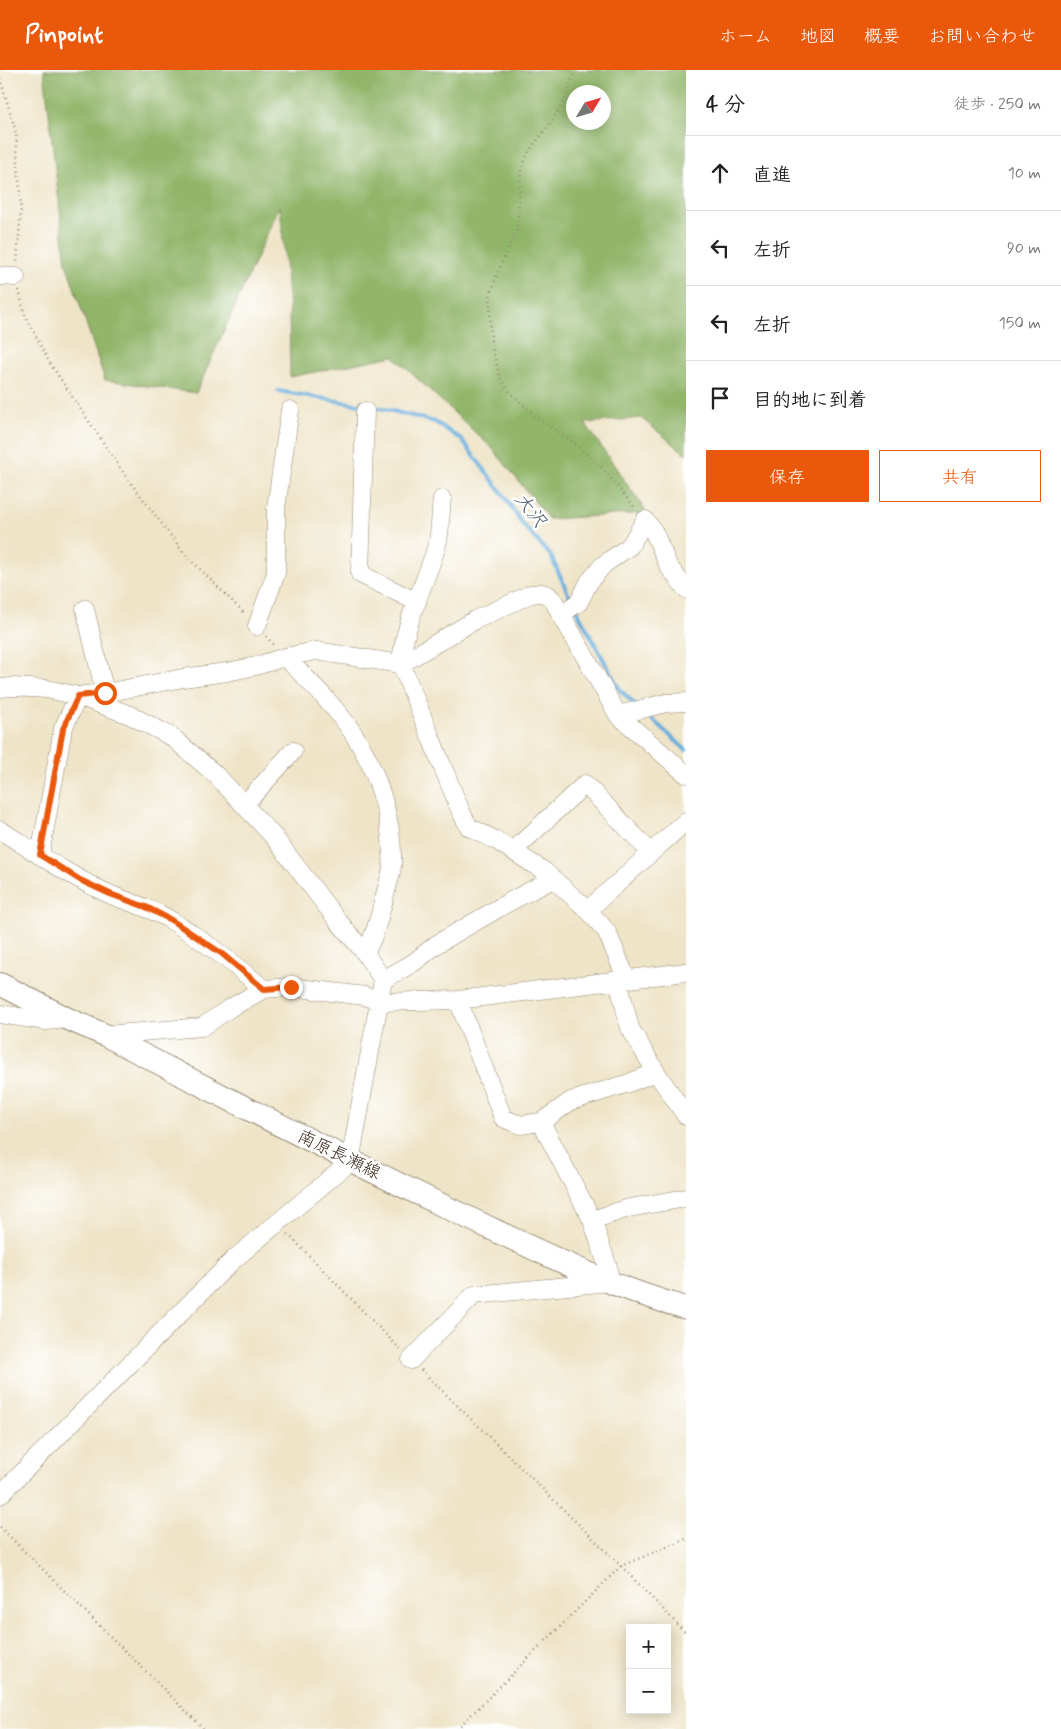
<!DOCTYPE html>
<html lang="ja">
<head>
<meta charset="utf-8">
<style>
  body { margin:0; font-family:Mynerve,"Klee One",sans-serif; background:#f6f6f6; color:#222 }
  .controls { position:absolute; right:15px; bottom:15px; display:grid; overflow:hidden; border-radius:0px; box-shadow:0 2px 12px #0003 }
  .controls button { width:45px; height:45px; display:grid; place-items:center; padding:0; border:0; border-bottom:1px solid #e0e0e0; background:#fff; color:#222; font:25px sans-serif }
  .compass { position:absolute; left:566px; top:15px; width:45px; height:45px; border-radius:50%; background:#fff; box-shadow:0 2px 12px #0003; rotate:52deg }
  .stop { position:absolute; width:15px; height:15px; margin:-11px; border:4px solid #ea580c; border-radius:50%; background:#fff }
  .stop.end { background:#ea580c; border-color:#fff; box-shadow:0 1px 5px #0008 }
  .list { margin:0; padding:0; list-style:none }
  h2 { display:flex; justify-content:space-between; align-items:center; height:65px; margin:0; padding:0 20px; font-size:21px }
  h2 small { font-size:16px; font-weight:400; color:#767676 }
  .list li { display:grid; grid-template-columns:32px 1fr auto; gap:15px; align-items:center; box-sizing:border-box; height:75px; padding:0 20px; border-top:1px solid #e0e0e0 }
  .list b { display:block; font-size:19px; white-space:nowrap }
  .list em { font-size:16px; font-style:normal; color:#767676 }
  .actions { display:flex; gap:10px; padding:15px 20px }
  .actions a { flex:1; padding:11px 0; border:1px solid #ea580c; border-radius:0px; text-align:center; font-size:18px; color:#ea580c }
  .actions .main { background:#ea580c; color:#fff }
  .icon { flex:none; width:28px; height:28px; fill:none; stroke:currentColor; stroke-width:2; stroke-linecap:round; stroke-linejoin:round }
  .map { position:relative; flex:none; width:686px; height:1659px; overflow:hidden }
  header { display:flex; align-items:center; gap:30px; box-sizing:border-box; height:70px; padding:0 25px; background:#ea580c; color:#fff }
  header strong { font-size:24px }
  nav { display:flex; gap:28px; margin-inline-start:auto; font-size:18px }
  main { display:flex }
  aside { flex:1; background:#fff }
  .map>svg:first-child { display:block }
  .forest { fill:#91b66a; stroke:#667044; fill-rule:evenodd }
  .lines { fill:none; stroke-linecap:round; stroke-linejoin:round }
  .stream { stroke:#67aede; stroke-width:4 }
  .minor-casing { stroke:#948772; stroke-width:19 }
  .major-casing { stroke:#948772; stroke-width:24 }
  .path { stroke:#948772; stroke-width:2.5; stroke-dasharray:1 4; stroke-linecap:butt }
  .minor { stroke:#fff; stroke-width:18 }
  .major { stroke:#fff; stroke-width:22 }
  .route { stroke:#ea580c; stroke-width:6 }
  .labels { text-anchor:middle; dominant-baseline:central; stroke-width:5; stroke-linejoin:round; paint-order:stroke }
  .street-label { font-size:18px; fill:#3b2a1e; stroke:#fff }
  .water-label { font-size:19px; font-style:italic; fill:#4d5f6b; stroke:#fff }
</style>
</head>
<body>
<header>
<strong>Pinpoint</strong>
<nav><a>ホーム</a><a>地図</a><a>概要</a><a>お問い合わせ</a></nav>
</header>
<main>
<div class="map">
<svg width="686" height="1659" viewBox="0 0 686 1659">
  <rect width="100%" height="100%" fill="#fff"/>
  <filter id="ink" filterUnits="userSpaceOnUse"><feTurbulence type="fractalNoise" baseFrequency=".02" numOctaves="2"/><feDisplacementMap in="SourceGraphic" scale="10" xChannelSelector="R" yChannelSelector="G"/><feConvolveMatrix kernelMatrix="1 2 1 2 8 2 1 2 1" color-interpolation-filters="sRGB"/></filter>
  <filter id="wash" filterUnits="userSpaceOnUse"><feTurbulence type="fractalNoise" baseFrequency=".0096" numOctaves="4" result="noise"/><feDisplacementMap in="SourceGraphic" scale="20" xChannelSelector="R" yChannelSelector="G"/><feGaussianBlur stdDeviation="1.12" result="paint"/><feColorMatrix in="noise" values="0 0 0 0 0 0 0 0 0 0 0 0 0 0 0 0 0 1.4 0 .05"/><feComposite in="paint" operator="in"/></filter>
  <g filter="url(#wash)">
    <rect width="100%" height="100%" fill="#eee4c7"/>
    <path class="forest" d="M44,0H686V384L641,348L585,353L647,443L549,449L492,378L393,286L290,307L289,237L280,135L196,323L105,310L66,193ZM574,22H604V52H574Z"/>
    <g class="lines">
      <path class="stream" d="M278,321L385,339L435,352L461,369L503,424L522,454L551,486L571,530
        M576,539L620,620L637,636
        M646,644L686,680"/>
    </g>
  </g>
  <g filter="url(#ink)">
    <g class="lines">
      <g class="minor-casing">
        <path id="minor" d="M0,206L16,207
          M365,341L360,504L417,532
          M442,429C440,443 441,461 437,475C426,513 403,554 401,594L461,742L469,757L497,771L544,801L588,840L607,862L624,903L625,910
          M85,539L105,623
          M561,544L579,532L589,512L603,495L630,476L645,450L654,462L669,497L686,519
          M257,556L276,503V438L290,340
          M285,587C309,611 334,635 353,663C377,699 394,752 392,796C391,807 386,819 384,829C379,848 375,866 365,883
          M0,618L13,617L47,619L78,626L130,645L172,667L217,706L273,766L338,851L365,883L383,910L350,1092L232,1191L0,1425
          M84,625L105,623L183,608L227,602L256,596L285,587L316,581L401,594L475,550L531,524L541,523L548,525L553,530L618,645L686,704
          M618,645L666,633L686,632
          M244,735L293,681
          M0,760C35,782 71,807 109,824C130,833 152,838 172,851C205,871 234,894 264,919
          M513,781L585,714L651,783
          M40,785L63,659L78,626
          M588,840L686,751
          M383,910L413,893L437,874L509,832L553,809
          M618,911L630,958L656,1002L686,1046
          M458,930L503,1048L520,1055L541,1052L571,1031L629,1013L656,1002
          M0,944L46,951L68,949
          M105,965L202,957L230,938L264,919L291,917L365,926L380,932L458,930L686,902
          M541,1052L592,1150L629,1138L686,1128
          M411,1290L474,1225L610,1212L608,1197L592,1150"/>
      </g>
      <g class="major-casing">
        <path id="major" d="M0,914L68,949L105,965C221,1026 338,1085 456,1142C531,1177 606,1216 686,1238"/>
      </g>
      <path class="path" d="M575,0L566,28L553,50L529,81L521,101L517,159L497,204L490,227L491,273L500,308L510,322L536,347L574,373L603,399L636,439
        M0,8L16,62L21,139L17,192
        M19,220L24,243L49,292L125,405L183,482L245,544
        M266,566L274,575
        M288,1164L401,1280
        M421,1300L621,1496L686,1563
        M0,1457L204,1659
        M457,1659L621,1496L686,1469"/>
      <use href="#minor" class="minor"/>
      <use href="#major" class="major"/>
    </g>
  </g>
  <g class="lines" filter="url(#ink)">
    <path class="route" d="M105,623L78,626L63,659L40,785L80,810L110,824L146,837L171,850L221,883L264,919L291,917"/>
  </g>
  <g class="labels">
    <g class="street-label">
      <text transform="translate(339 1085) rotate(26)">南原長瀬線</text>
    </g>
    <g class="water-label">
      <text transform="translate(530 440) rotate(52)">大沢</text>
    </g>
  </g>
</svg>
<div class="controls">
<button>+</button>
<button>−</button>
</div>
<svg class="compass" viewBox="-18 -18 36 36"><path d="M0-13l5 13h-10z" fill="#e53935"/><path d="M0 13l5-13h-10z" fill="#767676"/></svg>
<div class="stop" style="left:105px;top:623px"></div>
<div class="stop end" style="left:291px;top:917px"></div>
</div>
<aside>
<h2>4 分<small>徒歩 · 250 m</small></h2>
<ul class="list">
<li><svg class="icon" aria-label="ahead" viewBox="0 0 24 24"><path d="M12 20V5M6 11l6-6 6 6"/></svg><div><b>直進</b></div><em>10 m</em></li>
<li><svg class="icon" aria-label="left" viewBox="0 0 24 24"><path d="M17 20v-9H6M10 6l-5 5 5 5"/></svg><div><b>左折</b></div><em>90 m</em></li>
<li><svg class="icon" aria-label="left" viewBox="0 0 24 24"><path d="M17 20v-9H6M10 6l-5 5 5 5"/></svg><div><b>左折</b></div><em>150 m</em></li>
<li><svg class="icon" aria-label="arrive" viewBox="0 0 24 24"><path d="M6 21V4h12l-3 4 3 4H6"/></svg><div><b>目的地に到着</b></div></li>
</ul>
<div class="actions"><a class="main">保存</a><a>共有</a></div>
</aside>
</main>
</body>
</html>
